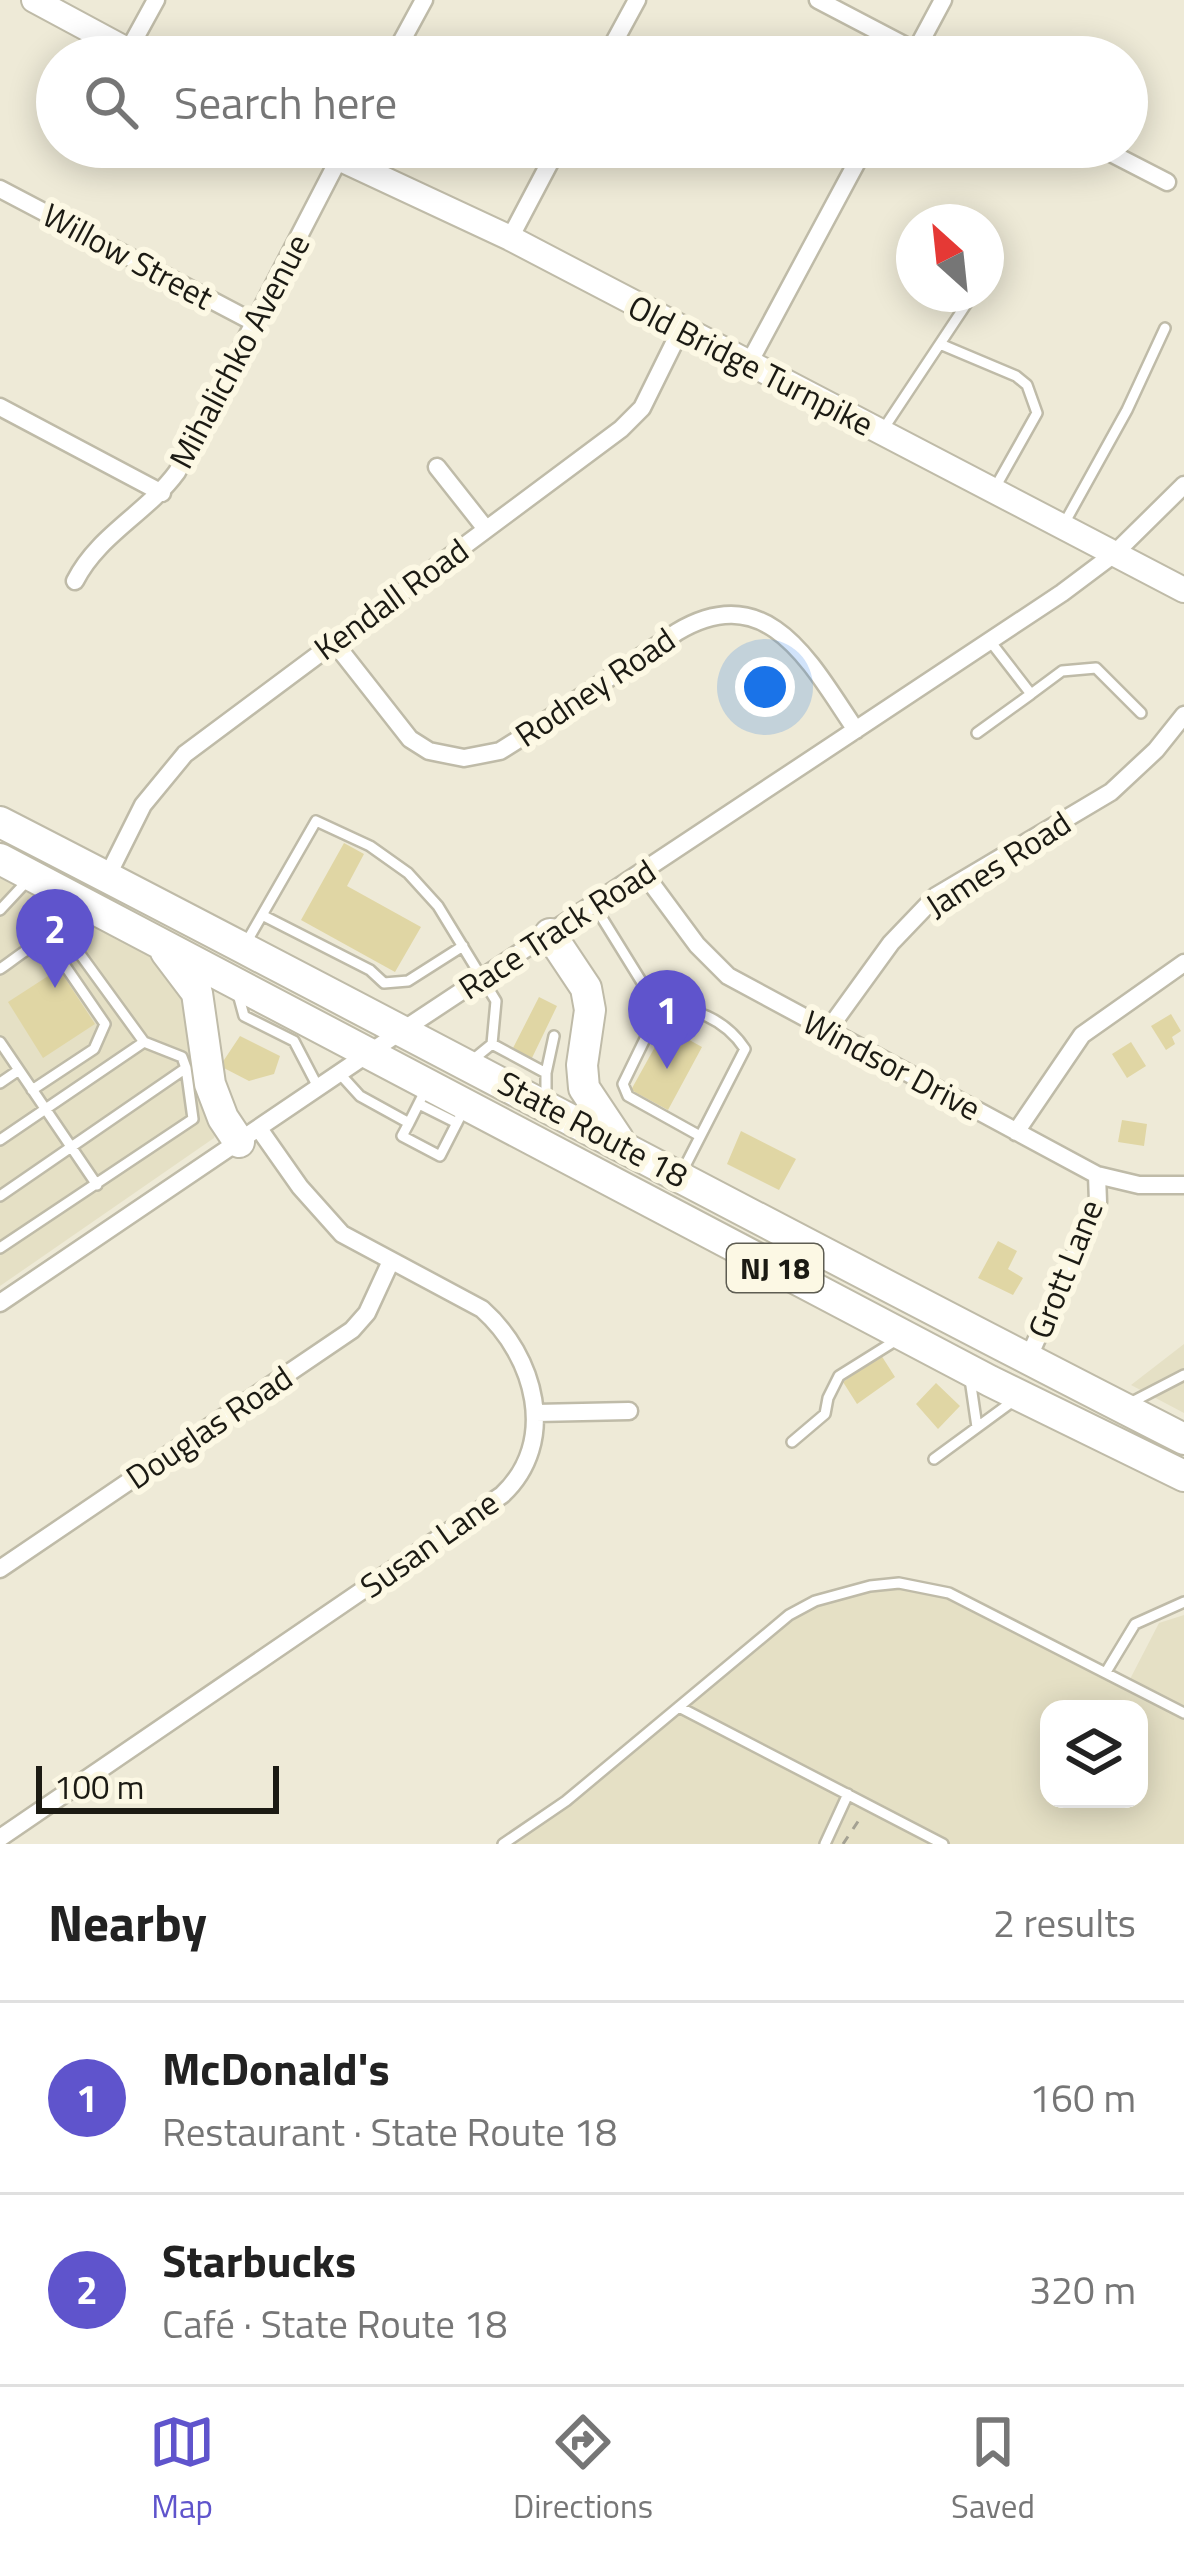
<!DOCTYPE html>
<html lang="en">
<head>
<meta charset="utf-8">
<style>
  body { margin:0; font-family:"Titillium Web",sans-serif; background:#f6f6f6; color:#222 }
  .controls { position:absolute; right:36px; bottom:36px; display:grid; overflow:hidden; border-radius:24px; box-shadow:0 6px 30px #0003 }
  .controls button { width:108px; height:108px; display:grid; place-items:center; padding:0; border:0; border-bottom:3px solid #e0e0e0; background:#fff; color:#222; font:60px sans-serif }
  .compass { position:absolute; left:896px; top:204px; width:108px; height:108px; border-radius:50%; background:#fff; box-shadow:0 6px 30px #0003; rotate:333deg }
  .scale { position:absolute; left:36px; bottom:30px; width:243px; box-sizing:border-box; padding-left:12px; border:6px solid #1b1a13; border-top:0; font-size:33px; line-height:42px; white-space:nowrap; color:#1b1a13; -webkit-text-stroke:9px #fcf8e4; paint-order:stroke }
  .you { position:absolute; left:765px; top:687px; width:42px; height:42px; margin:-30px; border:9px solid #fff; border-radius:50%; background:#1a73e8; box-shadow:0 0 0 18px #1a73e833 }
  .badge { display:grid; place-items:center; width:78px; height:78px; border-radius:50%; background:#5f54cc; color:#fff; font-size:39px; font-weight:700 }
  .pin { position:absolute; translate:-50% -99px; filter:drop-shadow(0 3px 6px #0008) }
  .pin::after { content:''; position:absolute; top:63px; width:42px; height:36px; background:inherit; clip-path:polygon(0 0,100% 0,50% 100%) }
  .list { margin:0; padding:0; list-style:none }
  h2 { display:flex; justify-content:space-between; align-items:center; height:156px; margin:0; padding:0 48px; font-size:51px }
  h2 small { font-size:39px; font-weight:400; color:#767676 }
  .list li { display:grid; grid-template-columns:78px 1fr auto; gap:36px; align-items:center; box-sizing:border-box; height:192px; padding:0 48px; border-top:3px solid #e0e0e0 }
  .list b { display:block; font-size:45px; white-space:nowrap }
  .list p { margin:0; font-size:39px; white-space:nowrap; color:#767676 }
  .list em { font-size:39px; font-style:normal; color:#767676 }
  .icon { flex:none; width:66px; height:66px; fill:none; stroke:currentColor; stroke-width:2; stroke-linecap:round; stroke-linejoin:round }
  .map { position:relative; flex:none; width:1184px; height:1844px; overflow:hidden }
  .search { position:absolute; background:#fff; box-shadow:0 6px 30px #0003; left:36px; right:36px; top:36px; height:132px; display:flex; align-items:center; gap:30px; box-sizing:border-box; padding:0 42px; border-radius:66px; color:#767676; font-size:45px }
  .sheet { height:540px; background:#fff }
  nav { display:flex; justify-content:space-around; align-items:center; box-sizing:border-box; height:168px; border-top:3px solid #e0e0e0; background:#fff; font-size:33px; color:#767676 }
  nav a { display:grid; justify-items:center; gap:6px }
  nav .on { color:#5f54cc }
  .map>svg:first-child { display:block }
  .built { fill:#e5e0c5; fill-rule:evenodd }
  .building { fill:#e0d6a4 }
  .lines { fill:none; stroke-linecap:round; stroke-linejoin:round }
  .lane-casing { stroke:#bfbba8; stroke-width:14 }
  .street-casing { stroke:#bfbba8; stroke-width:21 }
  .secondary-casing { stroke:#bfbba8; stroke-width:28 }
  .highway-casing { stroke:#bfbba8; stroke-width:34 }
  .path { stroke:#a4a192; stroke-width:3; stroke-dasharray:9 9; stroke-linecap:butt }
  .lane { stroke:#fff; stroke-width:9 }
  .street { stroke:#fff; stroke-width:16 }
  .secondary { stroke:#fff; stroke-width:24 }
  .highway { stroke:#fff; stroke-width:30 }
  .labels { text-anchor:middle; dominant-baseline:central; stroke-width:12; stroke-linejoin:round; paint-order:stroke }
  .shield { fill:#fcf8e4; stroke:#5e5d52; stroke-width:3 }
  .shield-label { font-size:30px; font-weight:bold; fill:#1b1a13 }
  .street-label { font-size:33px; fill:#1b1a13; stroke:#fcf8e4 }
</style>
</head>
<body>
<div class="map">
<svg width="1184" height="1844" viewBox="0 0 1184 1844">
  <rect width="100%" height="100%" fill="#eeead7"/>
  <path class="built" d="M0,878L158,961L180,981L219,1124L214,1138L0,1286Z
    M1184,1344V1413L1131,1385Z
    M899,1583L949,1593L1128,1683L1159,1623L1184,1615V1844H503L545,1817L763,1635L815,1601ZM1049,1709H1139V1799H1049Z"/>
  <path class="building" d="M344,843L364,854L347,886L421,927L395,972L301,920Z
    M59,969L95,1024L43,1058L8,1002Z
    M539,997L557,1006L531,1060L512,1050Z
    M1171,1014L1181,1031L1172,1037L1175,1044L1166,1050L1151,1026Z
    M666,1027L702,1047L668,1110L631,1090Z
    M240,1036L280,1056L274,1074L249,1081L220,1066Z
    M1131,1042L1146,1066L1127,1078L1112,1054Z
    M1122,1120L1147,1124L1144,1146L1118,1142Z
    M741,1131L796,1159L779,1190L727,1164Z
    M998,1241L1017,1251L1008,1269L1023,1278L1013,1295L978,1278Z
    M881,1355L895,1377L857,1404L843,1382Z
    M936,1383L960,1406L938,1429L916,1404Z"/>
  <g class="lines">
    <g class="lane-casing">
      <path id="lane" d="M940,344L1016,376L1027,385L1037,413L996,486
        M884,428L967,303
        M1065,522L1127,410L1165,328
        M1031,694L1062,671L1096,668L1141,713
        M977,733L1031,694L990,641
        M594,905L659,1010C692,1004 726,1020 745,1049L683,1170
        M0,910L29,879
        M262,915L370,970L384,983L408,981L463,946
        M246,943L316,821L370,846L408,873L438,906L496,1001L492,1044
        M0,969C23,954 45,929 72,943L144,1042L182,1057L186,1068
        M238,994L244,1016L294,1041L319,1089
        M659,1010L623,1084L628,1096L700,1136
        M0,1042L97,1185
        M470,1062L492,1044L546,1073V1099
        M546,1073L554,1036
        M340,1074L360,1096L409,1123L426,1089
        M0,1083L19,1070
        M32,1090L94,1049L105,1024L46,938
        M419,1104L457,1123
        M409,1123L402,1136L440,1156L463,1111
        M0,1140L144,1042
        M0,1196L186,1068L193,1119L0,1248
        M970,1379L977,1427
        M1130,1403L1184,1375
        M792,1442L825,1414L828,1398L839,1376L895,1341
        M934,1459L1016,1399
        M1106,1672L1135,1624L1184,1602
        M679,1707L943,1844
        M503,1844L566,1801L789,1615L815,1601L870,1586L899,1583L949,1593L1184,1713
        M825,1844L848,1794"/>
    </g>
    <g class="street-casing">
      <path id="street" d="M818,0L927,57
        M128,51L156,0
        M913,56L943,0
        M393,57L424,0
        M606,57L637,0
        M1099,147L1167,182
        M0,189L255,323
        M510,238L558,147
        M749,363L865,147
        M0,407L162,493
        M437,467L486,529
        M75,581C98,535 147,513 177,472L345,147
        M333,641L410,739L429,751L464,758L500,751L516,741L677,632C769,577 812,666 856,730
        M643,872L697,945L728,976L1097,1175L1139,1185H1184
        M107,877L143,805L185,754L621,429L642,408L681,329
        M828,1030L891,943L936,896L1111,792L1156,750L1184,715
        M1016,1132L1082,1035L1184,963
        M0,1303L403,1030L1062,593L1114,554L1184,485
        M1027,1361L1098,1202L1097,1175
        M536,1413L629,1411
        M0,1569L352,1330L367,1313L391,1261
        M0,1838L502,1495C559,1442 535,1356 482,1309L342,1234L300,1187L260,1130"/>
    </g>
    <g class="secondary-casing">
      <path id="secondary" d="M34,0L140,57
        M315,147L510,238L1184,590"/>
    </g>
    <g class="highway-casing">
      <path id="highway" d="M0,822C396,1025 787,1237 1184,1439
        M0,859L990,1381L1184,1476
        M550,934L586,988L590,1010L582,1065L584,1088L618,1139
        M166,952L197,993L210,1084L223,1118L239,1142"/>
    </g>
    <path class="path" d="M843,1844L861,1817"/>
    <use href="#lane" class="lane"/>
    <use href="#street" class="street"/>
    <use href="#secondary" class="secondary"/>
    <use href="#highway" class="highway"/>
  </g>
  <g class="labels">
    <rect class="shield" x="727" y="1244" width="96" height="48" rx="9"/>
    <g class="shield-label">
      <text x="775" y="1268">NJ 18</text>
    </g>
    <g class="street-label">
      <text transform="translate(128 256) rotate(28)">Willow Street</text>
      <text transform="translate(239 351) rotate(-62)">Mihalichko Avenue</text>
      <text transform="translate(751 365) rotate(27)">Old Bridge Turnpike</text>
      <text transform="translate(391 599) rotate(-36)">Kendall Road</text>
      <text transform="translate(595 687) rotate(-34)">Rodney Road</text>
      <text transform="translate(998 864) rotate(-33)">James Road</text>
      <text transform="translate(557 929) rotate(-33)">Race Track Road</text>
      <text transform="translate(892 1065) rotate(28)">Windsor Drive</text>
      <text transform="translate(593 1129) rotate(28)">State Route 18</text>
      <text transform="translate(1065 1269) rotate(-68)">Grott Lane</text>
      <text transform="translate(209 1427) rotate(-34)">Douglas Road</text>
      <text transform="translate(429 1544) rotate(-35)">Susan Lane</text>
    </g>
  </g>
</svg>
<div class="controls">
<button><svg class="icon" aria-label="layers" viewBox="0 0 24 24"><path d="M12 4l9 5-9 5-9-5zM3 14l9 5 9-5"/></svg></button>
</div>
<svg class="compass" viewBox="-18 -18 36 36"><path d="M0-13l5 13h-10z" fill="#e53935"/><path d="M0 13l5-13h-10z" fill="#767676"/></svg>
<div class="scale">100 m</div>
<div class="you"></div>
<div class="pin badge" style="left:667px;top:1069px">1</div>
<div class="pin badge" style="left:55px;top:988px">2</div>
<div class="search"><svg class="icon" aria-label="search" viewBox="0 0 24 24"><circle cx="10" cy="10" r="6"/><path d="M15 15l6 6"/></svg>Search here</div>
</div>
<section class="sheet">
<h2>Nearby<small>2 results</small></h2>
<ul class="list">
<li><span class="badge">1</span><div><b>McDonald's</b><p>Restaurant · State Route 18</p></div><em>160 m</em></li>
<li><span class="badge">2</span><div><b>Starbucks</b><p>Café · State Route 18</p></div><em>320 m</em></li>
</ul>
</section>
<nav>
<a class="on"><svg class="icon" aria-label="map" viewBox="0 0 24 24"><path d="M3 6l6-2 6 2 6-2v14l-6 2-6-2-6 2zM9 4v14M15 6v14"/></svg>Map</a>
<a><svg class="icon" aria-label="directions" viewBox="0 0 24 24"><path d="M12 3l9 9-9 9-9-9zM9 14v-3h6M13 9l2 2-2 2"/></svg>Directions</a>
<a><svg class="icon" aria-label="saved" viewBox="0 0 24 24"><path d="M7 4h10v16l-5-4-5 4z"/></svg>Saved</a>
</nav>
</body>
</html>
